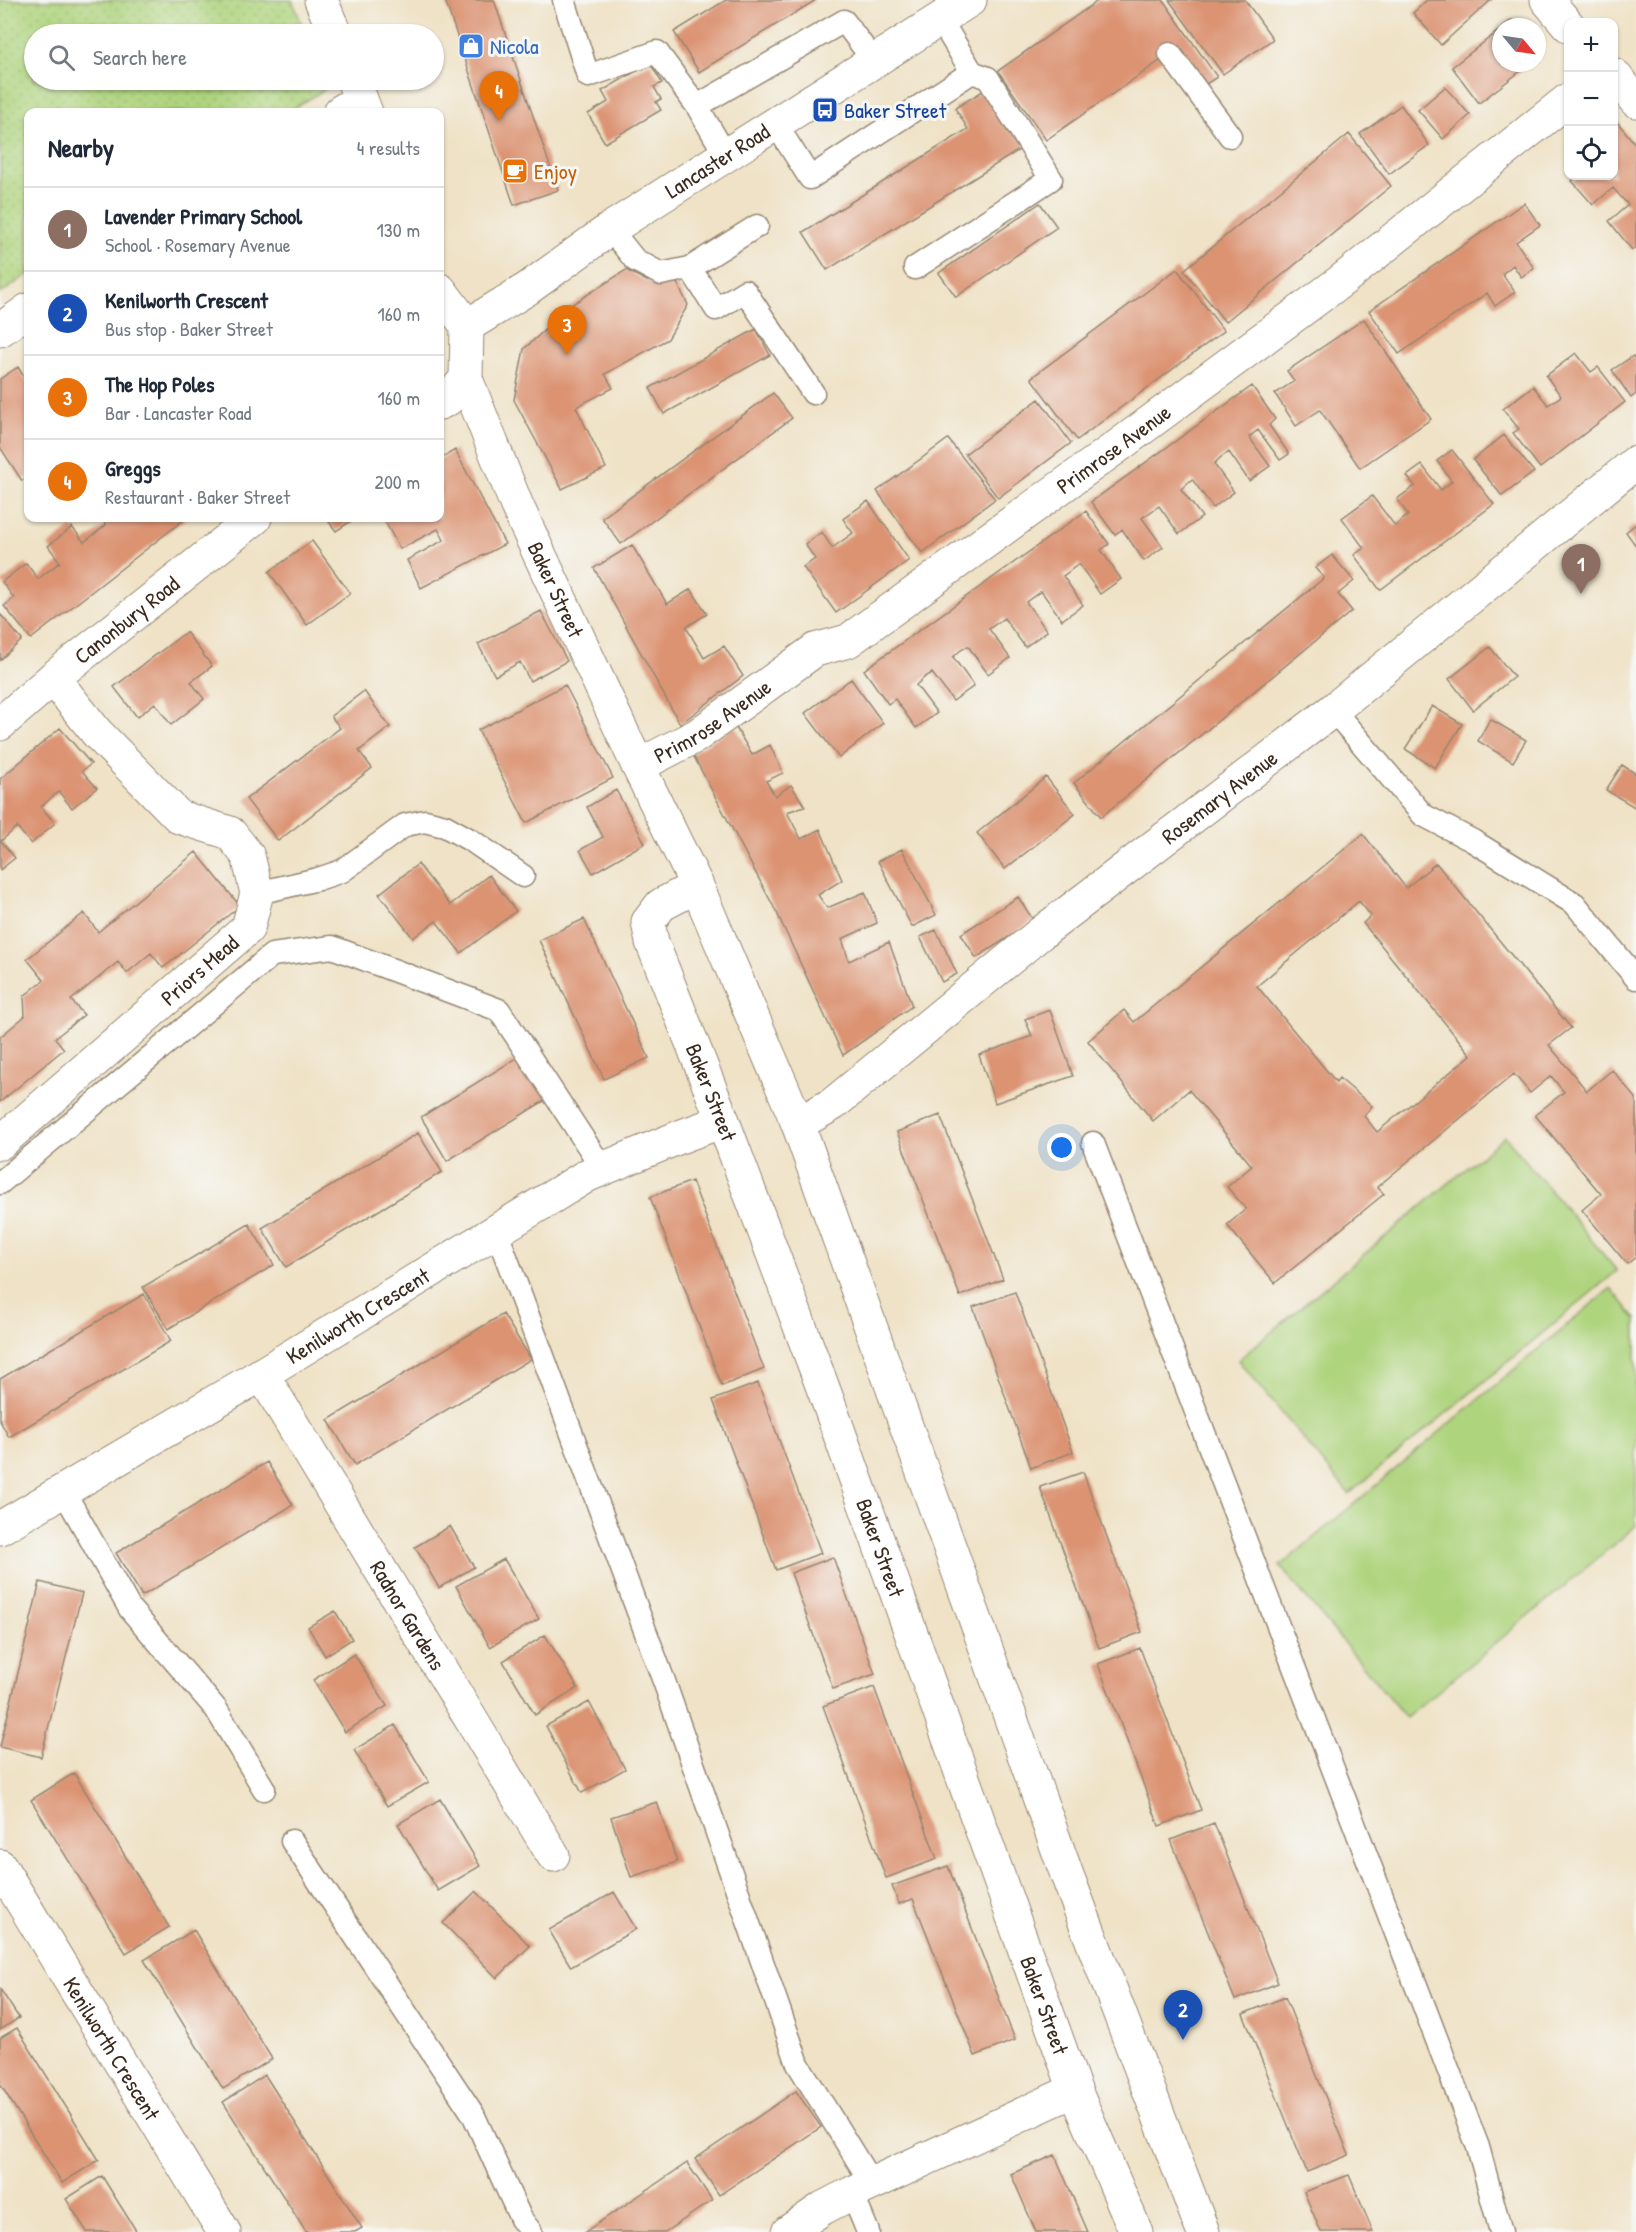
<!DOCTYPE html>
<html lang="en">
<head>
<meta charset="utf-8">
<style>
  body { margin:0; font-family:"Patrick Hand",sans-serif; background:#f6f6f7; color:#1f2937 }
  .controls { position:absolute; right:18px; top:18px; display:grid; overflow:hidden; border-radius:12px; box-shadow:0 2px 4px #0004 }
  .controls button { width:54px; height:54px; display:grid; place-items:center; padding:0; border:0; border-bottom:2px solid #e0e1e3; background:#fff; color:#1f2937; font:30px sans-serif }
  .compass { position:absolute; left:1492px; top:18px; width:54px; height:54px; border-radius:50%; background:#fff; box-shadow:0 2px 4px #0004; rotate:119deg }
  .you { position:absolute; left:1062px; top:1148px; width:21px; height:21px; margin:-15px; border:4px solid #fff; border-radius:50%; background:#1a73e8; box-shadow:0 0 0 9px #1a73e833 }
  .badge { display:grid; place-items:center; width:39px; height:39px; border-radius:50%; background:#2563eb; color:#fff; font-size:20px; font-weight:700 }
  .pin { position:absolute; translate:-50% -50px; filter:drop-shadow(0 2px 3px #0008) }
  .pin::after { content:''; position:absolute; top:32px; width:21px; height:18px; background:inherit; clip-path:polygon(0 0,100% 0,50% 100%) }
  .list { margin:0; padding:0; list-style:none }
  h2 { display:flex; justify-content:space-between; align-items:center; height:78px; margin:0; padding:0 24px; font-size:26px }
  h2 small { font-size:20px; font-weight:400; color:#747a83 }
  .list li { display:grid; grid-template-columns:39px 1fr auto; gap:18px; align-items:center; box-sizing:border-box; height:84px; padding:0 24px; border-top:2px solid #e0e1e3 }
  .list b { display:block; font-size:22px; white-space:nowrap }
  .list p { margin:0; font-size:20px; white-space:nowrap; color:#747a83 }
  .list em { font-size:20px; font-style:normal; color:#747a83 }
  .icon { flex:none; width:33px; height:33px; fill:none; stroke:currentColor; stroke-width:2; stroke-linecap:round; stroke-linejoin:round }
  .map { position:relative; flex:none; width:1636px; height:2232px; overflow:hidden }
  .search { position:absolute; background:#fff; box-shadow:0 2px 4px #0004; left:24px; top:24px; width:420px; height:66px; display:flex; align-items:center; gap:15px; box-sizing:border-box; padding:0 21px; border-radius:33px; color:#747a83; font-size:22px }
  .panel { position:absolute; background:#fff; box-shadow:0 2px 4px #0004; left:24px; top:108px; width:420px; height:414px; border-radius:12px }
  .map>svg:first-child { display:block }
  .grass { fill:url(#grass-dots); stroke:#757f4e; stroke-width:1.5 }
  .pitch { fill:#afd47e; stroke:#757f4e; stroke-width:1.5 }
  .building { fill:#db9372; fill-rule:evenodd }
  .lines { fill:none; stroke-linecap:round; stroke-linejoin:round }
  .service-casing { stroke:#958672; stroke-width:25 }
  .minor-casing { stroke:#958672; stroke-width:35 }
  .tertiary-casing { stroke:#958672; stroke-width:35 }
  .service { stroke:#fff; stroke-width:22 }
  .minor { stroke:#fff; stroke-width:33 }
  .tertiary { stroke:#fff; stroke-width:33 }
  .labels { text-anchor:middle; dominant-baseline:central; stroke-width:6; stroke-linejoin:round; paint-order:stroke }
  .shop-label { font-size:22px; fill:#366cbe; stroke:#f6f6f2; text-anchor:start }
  .transit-label { font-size:22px; fill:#164399; stroke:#f6f6f2; text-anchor:start }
  .street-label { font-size:22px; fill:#3b2a1e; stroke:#f6f6f2 }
  .food-label { font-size:22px; fill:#c56008; stroke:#f6f6f2; text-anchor:start }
</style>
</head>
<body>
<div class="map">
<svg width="1636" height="2232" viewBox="0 0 1636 2232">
  <defs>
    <pattern id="grass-dots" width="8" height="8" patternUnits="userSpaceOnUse" patternTransform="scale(1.5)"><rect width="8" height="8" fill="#afd47e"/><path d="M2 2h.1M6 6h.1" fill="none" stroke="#97b66c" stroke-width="1.8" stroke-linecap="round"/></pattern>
  </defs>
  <rect width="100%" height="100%" fill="#f6f6f2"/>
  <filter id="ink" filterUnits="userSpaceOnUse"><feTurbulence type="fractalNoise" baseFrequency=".0167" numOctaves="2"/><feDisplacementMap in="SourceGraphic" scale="12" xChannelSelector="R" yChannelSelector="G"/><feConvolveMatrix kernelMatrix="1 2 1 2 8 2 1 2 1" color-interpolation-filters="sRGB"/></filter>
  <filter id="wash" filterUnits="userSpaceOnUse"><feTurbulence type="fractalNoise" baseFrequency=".008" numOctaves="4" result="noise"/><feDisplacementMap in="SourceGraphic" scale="24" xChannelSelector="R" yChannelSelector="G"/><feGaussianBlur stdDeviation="1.35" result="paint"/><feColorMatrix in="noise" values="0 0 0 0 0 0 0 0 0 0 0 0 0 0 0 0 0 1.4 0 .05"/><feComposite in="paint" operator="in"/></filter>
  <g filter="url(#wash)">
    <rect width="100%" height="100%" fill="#efe2c6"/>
    <path class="grass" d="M0,0H292L306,34H34V80H324L327,88L288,112H28V274L0,294Z"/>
    <path class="pitch" d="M1505,1136L1617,1271L1349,1494L1238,1360Z
      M1611,1288L1636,1319V1526L1406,1718L1280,1566Z"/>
    <g id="blocks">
      <path class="building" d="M445,0H494L558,190L514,205Z
        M726,0H816L699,72L674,32Z
        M1099,0H1163L1217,77L1206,84L1180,47L1046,140L998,71Z
        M1169,0H1245L1273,39L1223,74Z
        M1427,0H1491L1441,45L1413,13Z
        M1512,20L1518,27H1503Z
        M1501,29V63H1531L1479,103L1452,67Z
        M650,63L662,83L654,87L661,99L656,102L661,110L605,143L588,114L608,102L602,91Z
        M991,86L1027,145L827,270L803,232L968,129L955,108Z
        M1445,87L1470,115L1443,139L1418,110Z
        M1401,105L1429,145L1389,174L1360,134Z
        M1614,118L1636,145V247L1632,250L1609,221L1628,205L1613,188L1593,205L1572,181L1579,176H1614Z
        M1349,134L1391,186L1225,322L1184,270Z
        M1040,203L1057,227L956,297L939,273Z
        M1524,203L1540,225L1516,242L1534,268L1521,277L1513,265L1502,274L1515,292L1495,306L1487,293L1399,354L1369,311Z
        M1177,269L1224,331L1077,440L1031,378Z
        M626,270L647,281H676L688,305L668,339L605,374L613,388L576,407L606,468L562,489L514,400L524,349L574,303Z
        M1364,319L1431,419L1360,468L1320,410L1296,426L1275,394L1294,381L1287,371Z
        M756,329L770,355L664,414L650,388Z
        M1576,353L1591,372L1598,367L1625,402L1540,468L1513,433L1519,429L1503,409L1533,386L1548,405L1561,396L1546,376Z
        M1633,356L1636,360V394L1631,398L1612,370Z
        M18,367L28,384V476L22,481L0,447V379Z
        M1252,386L1275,419L1269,425L1289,454L1280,460L1258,430L1249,437L1270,466L1249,481L1229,452L1221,457L1214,464L1234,492L1213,508L1192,479L1181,489L1202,517L1179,534L1159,506L1142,518L1163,547L1144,561L1122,529L1115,535L1091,502Z
        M773,393L792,418L621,544L602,518Z
        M1039,399L1071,443L998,498L965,454Z
        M1504,435L1534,472L1502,496L1473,460Z
        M948,439L995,499L922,553L877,491Z
        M455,450L505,544L421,588L407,560L444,540L438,529L400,549L383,518H440V459Z
        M1452,450L1494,504L1380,590L1354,555L1364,548L1342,518L1372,496L1395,526L1408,515L1397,499L1415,486L1407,476L1422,465L1441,490L1452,481L1437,461Z
        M868,501L909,560L836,613L803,567L815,559L805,544L822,532L832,548L853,533L843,519Z
        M1086,511L1109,544L1101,550L1121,579L1100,594L1079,564L1063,576L1083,605L1062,620L1041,591L1026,602L1047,631L1025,647L1004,618L989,629L1010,658L988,674L968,646L961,650L953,657L974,686L953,701L932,673L925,677L916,685L937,713L916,728L895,699L888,704L864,670Z
        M101,518H186L31,639L4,606L14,598L2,582L26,563L38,579L60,562L48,546L72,527L84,542L106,525Z
        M326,518H356L336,531Z
        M1636,524V546L1626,532Z
        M312,541L350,593L307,625L269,572Z
        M632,545L667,604L691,589L707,614L686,627L704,658L724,646L743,676L680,724L594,568Z
        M1332,555L1354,581L1338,594L1352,611L1101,817L1074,783L1324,578L1315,568Z
        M541,611L567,661L530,681L520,662L495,676L478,644Z
        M0,614L22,640L0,660Z
        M186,632L212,666L191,682L204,699L171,725L155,703L137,717L114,687Z
        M1490,647L1514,677L1473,710L1449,679Z
        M851,679L883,723L839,758L805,713Z
        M565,685L613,778L526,823L478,730Z
        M364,691L390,727L359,751L372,768L278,841L246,799L340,728L331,716Z
        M1432,706L1462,724L1435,768L1405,749Z
        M1490,719L1526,740L1513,762L1478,741Z
        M735,726L752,755L770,745L783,773L766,781L775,796L791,785L805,806L787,812L801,839L820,829L842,880L818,895L827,908L865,892L877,923L842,939L849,961L889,942L912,1006L843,1055L777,913L692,753Z
        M60,728L91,764L82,771L97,788L72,808L59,792L51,798L41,807L55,823L31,844L17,827L1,841L15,858L0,870V779Z
        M1622,765L1636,774V808L1606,790Z
        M1046,777L1075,814L1005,869L977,833Z
        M616,790L645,843L593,873L580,850L603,837L587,807Z
        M1363,834L1406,888L1436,863L1571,1028L1549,1045L1587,1091L1612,1070L1636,1098V1257L1627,1264L1582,1210L1601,1194L1535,1115L1564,1092L1551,1076L1530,1093L1514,1074L1377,1187L1384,1194L1275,1283L1227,1225L1246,1209L1227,1187L1252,1166L1189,1090L1153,1121L1088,1041L1124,1010L1134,1022ZM1359,901L1371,916L1363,923L1471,1055L1377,1132L1364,1116L1372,1106L1339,1078L1336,1082L1257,986Z
        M902,849L936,915L912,927L878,861Z
        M196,852L240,906L163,968L151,953L127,973L118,962L71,1000L84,1015L55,1038L64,1049L0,1102V1037L25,1016L24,996L44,980L27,959L84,913L98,932Z
        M418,864L450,905L489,875L516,911L461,953L436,921L413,938L379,894Z
        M1018,897L1034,921L976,958L961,934Z
        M584,919L649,1058L604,1079L539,940Z
        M936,930L957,974L942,982L920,937Z
        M1050,1010L1073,1076L995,1103L979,1055L1032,1036L1025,1019Z
        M525,1053L552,1096L447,1161L421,1117Z
        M940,1115L1003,1279L960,1296L897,1132Z
        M418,1133L442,1172L286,1267L262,1228Z
        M692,1181L764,1369L722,1386L650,1197Z
        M249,1224L274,1265L168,1329L143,1287Z
        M1015,1292L1073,1452L1031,1468L973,1307Z
        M144,1294L171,1341L9,1437L0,1421V1379Z
        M503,1314L531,1359L355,1465L328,1420Z
        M758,1383L821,1553L776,1570L713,1400Z
        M267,1462L293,1505L142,1596L116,1553Z
        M1083,1472L1142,1632L1099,1648L1040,1487Z
        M450,1526L474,1567L439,1588L415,1547Z
        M833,1557L875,1674L833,1689L791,1573Z
        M504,1559L539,1619L490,1647L456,1586Z
        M40,1582L82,1593L41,1757L0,1747Z
        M335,1611L352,1639L325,1656L308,1627Z
        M545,1635L578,1688L535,1715L503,1661Z
        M1140,1648L1201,1810L1159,1826L1098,1664Z
        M354,1654L387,1706L345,1732L313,1680Z
        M874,1687L937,1859L886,1878L823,1706Z
        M589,1702L625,1769L582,1793L546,1726Z
        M395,1725L429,1782L387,1806L354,1750Z
        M74,1773L169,1927L126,1953L31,1800Z
        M440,1799L480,1866L438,1891L398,1824Z
        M657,1802L677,1862L631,1877L611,1817Z
        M1214,1823L1278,1983L1235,2000L1171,1840Z
        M948,1866L1015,2040L975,2056L913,1899L899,1904L892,1886Z
        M476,1891L530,1946L497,1978L443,1923Z
        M614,1892L636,1929L571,1967L549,1930Z
        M194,1930L272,2059L223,2089L144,1960Z
        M0,1989L19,2018L0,2030Z
        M1285,1997L1349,2155L1307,2172L1243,2014Z
        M17,2028L99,2160L62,2183L0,2084V2038Z
        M265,2075L362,2228L355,2232H306L223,2102Z
        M796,2091L821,2127L719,2195L695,2159Z
        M1055,2155L1069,2188L1088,2232H1036L1011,2174Z
        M687,2163L712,2200L686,2218L665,2232H585Z
        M1349,2175L1373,2232H1321L1304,2192Z
        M102,2176L118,2202L137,2232H87L66,2199Z"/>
    </g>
  </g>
  <g filter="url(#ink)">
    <use href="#blocks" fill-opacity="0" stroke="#958672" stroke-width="1.5"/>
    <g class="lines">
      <g class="service-casing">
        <path id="service" d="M564,0L588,76L657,52L697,106
          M1170,54L1230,136
          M775,123L810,178L972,72L940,19
          M725,154L697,106L844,21L873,60
          M610,229L635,260L661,274L690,268L757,226
          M690,268L716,309L745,291L813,393
          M915,268L1051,179L988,78L972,72
          M1333,710L1423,815L1473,841L1575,904L1636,978
          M257,893L318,879L342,871L405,825L425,821L445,826L472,841L523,876
          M1093,1143L1478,2147L1501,2232
          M0,1183L272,955L332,947L499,1010L603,1169
          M496,1230L665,1684L798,2064L872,2184
          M63,1490L130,1609L216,1709L264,1789
          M292,1841L473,2114L521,2219L531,2232
          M852,2193L868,2232"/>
      </g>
      <g class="minor-casing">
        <g id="minor">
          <path d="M1547,0L1568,25"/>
          <path d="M1614,75L1636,101"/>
          <path d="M340,112L361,99"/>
          <path d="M0,330L28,310"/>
          <path d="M440,403L448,399L466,379"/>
          <path id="s1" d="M0,724L53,678L255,518"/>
          <path id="s2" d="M638,766L696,736L815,650L848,641L1118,446L1341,281L1568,100"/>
          <path id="s3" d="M697,886L661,905L648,922L652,942L723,1121L826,1396L1075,2090L1136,2232"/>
          <path id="s4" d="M798,1124L833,1104L1041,933L1333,710L1636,462"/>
          <path id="s5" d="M0,1143L248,928L257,893L248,856L230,833L179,817L97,733L53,678"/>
          <path id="s6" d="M262,1374L553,1855"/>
          <path id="s7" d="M0,1528L262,1374L588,1175L682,1136L723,1121"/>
          <path id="s8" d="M0,1866L224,2232"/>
          <path d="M788,2232L823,2208L852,2193L1075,2090"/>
        </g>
      </g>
      <g class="tertiary-casing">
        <g id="tertiary">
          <path d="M321,0L335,34"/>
          <path d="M353,80L366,112"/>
          <path id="s9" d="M440,290L467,326L466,379L517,506L638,766L697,886L798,1124L1067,1875L1203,2232"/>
          <path id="s10" d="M467,326L527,289L610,229L970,0"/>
        </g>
      </g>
      <use href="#service" class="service"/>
      <use href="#minor" class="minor"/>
      <use href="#tertiary" class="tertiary"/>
    </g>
  </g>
  <defs>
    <g id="shop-square" transform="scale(1.35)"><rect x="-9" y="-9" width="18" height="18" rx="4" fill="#3f7fe0" stroke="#f6f6f2"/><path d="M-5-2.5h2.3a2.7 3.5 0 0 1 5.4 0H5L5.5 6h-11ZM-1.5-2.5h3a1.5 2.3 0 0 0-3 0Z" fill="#fff"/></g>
    <g id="bus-square" transform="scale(1.35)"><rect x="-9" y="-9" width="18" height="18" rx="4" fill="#1a4fb4" stroke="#f6f6f2"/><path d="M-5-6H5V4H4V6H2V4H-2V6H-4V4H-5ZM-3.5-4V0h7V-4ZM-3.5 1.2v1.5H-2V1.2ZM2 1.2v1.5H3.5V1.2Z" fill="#fff"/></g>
    <g id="cafe-square" transform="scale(1.35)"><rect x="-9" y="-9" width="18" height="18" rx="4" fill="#e8710a" stroke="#f6f6f2"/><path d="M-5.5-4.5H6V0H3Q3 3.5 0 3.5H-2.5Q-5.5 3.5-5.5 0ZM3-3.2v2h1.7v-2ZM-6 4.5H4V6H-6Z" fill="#fff"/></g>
  </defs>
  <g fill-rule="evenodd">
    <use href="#shop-square" x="471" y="46"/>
    <use href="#bus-square" x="825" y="110"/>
    <use href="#cafe-square" x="515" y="171"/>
  </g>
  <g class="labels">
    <g class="shop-label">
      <text x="490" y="46">Nicola</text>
    </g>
    <g class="transit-label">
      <text x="844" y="110">Baker Street</text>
    </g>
    <g class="street-label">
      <text stroke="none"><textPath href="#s10" startOffset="300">Lancaster Road</textPath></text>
      <text stroke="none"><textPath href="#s2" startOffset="574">Primrose Avenue</textPath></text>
      <text stroke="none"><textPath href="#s9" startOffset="327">Baker Street</textPath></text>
      <text stroke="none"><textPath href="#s1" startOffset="164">Canonbury Road</textPath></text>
      <text stroke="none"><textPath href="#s2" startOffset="87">Primrose Avenue</textPath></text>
      <text stroke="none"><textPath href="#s4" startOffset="534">Rosemary Avenue</textPath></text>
      <text stroke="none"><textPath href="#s5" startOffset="264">Priors Mead</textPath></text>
      <text stroke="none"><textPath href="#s3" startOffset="244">Baker Street</textPath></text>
      <text stroke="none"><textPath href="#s7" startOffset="416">Kenilworth Crescent</textPath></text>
      <text stroke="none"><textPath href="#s3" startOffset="730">Baker Street</textPath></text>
      <text stroke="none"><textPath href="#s6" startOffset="282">Radnor Gardens</textPath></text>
      <text stroke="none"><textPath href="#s3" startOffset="1216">Baker Street</textPath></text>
      <text stroke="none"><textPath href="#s8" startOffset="214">Kenilworth Crescent</textPath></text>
    </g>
    <g class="food-label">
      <text x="534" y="171">Enjoy</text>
    </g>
  </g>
</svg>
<div class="controls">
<button>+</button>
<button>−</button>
<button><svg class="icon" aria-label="locate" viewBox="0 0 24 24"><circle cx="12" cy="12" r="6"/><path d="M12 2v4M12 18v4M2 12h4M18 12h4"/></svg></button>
</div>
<svg class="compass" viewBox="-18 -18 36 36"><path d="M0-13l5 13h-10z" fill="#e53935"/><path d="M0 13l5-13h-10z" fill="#747a83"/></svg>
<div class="you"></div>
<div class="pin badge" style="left:1581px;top:594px;background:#8d6e63">1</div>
<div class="pin badge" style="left:1183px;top:2040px;background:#1a4fb4">2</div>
<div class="pin badge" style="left:567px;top:355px;background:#e8710a">3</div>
<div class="pin badge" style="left:499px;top:121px;background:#e8710a">4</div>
<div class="search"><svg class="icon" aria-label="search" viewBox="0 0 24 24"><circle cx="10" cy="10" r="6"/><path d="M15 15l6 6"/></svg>Search here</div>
<section class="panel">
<h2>Nearby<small>4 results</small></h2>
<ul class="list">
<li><span class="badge" style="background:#8d6e63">1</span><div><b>Lavender Primary School</b><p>School · Rosemary Avenue</p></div><em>130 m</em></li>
<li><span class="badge" style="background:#1a4fb4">2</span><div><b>Kenilworth Crescent</b><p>Bus stop · Baker Street</p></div><em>160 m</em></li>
<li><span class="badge" style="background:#e8710a">3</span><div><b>The Hop Poles</b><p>Bar · Lancaster Road</p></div><em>160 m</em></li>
<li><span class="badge" style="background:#e8710a">4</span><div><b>Greggs</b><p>Restaurant · Baker Street</p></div><em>200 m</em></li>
</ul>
</section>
</div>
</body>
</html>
